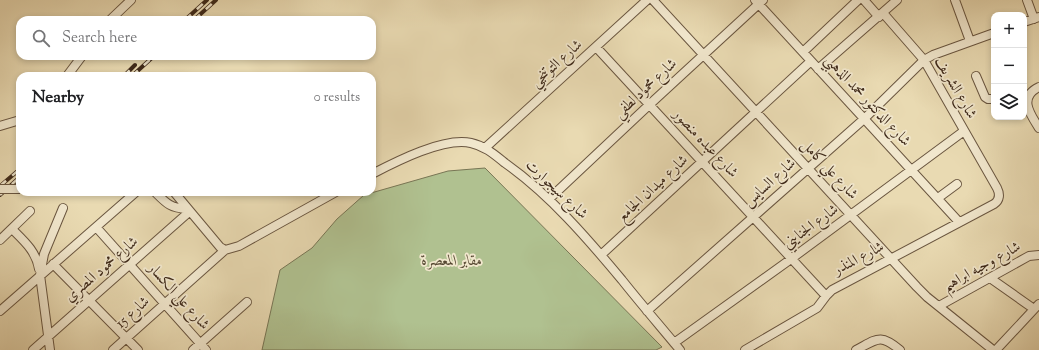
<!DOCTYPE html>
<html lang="en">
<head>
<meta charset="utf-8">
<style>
  body { margin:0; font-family:"Sorts Mill Goudy",Amiri,serif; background:#f6f6f6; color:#202124 }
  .controls { position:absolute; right:12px; top:12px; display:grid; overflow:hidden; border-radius:8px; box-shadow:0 2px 6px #0003 }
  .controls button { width:36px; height:36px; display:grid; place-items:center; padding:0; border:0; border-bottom:1px solid #e0e0e0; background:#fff; color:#202124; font:20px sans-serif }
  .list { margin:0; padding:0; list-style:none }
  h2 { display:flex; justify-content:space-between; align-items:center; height:52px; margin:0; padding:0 16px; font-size:17px }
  h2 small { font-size:13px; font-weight:400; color:#757577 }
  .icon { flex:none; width:22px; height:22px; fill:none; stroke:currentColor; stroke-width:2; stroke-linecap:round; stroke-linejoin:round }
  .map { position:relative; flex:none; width:1039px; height:350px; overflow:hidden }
  .search { position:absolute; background:#fff; box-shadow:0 2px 6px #0003; left:16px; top:16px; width:360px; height:44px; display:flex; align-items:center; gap:10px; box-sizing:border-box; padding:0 14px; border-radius:12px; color:#757577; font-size:15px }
  .panel { position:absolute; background:#fff; box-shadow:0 2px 6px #0003; left:16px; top:72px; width:360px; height:124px; border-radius:12px }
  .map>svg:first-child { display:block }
  .green { fill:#b0c190; stroke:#787655 }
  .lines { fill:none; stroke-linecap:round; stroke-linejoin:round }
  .minor-casing { stroke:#6a5640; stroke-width:10 }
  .minor { stroke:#f1e7cd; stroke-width:8 }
  .rail-casing { stroke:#3f2a1a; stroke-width:4 }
  .rail { stroke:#f1e7cd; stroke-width:2.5; stroke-dasharray:8; stroke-linecap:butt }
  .minor-bridge-casing { stroke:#6a5640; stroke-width:10; stroke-linecap:butt }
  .minor-bridge { stroke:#f1e7cd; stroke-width:8 }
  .labels { text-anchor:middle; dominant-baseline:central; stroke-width:3.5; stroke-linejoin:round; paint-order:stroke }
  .street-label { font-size:15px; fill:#3f2a1a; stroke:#f1e7cd }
  .park-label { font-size:15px; font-style:italic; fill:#564832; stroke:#f1e7cd }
</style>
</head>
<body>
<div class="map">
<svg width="1039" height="350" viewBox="0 0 1039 350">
  <rect width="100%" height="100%" fill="#e9dab2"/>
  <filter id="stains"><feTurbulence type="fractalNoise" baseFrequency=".005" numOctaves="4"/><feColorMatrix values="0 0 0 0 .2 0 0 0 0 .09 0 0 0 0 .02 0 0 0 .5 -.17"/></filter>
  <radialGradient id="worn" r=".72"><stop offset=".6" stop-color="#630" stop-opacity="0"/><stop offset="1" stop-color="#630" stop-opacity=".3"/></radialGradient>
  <path class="green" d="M485,168L662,347L656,350H262L280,270L312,248L337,219L364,195L448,171Z"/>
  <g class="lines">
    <g class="minor-casing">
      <path id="minor" d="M653,0L917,287L927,297L993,350
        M755,0L959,222
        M864,0L879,17
        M955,0L970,41
        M1027,0L1034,19
        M110,20L131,0
        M1024,22L1039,17
        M596,47L826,296
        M803,52L858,0
        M818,69L897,0
        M67,76L82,56
        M976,76L985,97L988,99H994
        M1039,87C1018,97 1030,114 1039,128
        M0,126L20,120
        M485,148L647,0
        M372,174C397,161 444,137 471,143C485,146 495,155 505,163C550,195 587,238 622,280C641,304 661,327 680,350
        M155,192C166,203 170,208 187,209
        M174,192L220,247L225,250L239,246L336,192
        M938,198L957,184
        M549,199L649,105L763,0
        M96,227L206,350
        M12,229C24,241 36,251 39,269
        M0,240L30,211
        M601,255L811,61
        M53,264L138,350
        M990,278L1034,309
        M939,306L1029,256L1039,255
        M0,311L136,192
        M647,311L864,119L924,60L933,55L994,33
        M674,343L791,259L964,131
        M33,350L189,212
        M50,350L40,275L44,254L63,208
        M113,350L225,250
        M193,350L247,302
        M745,350L817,308L826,296L832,290L994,204C1000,200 1000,194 997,188L924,60L883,13
        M856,350C877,339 880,333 900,350
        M996,350L1039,304"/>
    </g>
    <use href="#minor" class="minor"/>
    <g class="rail-casing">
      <path id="rail" d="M185,20L207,0
        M194,20L216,0
        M124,76L135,65
        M132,76L154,56
        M0,186L20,169
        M0,195L20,177"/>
    </g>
    <use href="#rail" class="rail"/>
    <g class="minor-bridge-casing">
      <path id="minor-bridge" d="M0,189H20"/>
    </g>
    <use href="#minor-bridge" class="minor-bridge"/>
  </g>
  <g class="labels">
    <g class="street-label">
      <text transform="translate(557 64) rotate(-42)">شارع التوتنجي</text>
      <text transform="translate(955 88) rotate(60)">شارع الشريف</text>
      <text transform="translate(646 89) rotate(-43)">شارع محمود لطفي</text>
      <text transform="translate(867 101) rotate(47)">شارع الدكتور محمد الذهبي</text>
      <text transform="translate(705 144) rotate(47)">شارع عبده منصور</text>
      <text transform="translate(829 170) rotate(47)">شارع علي كامل</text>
      <text transform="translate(770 183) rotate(-42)">شارع السايس</text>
      <text transform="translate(653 189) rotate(-43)">شارع ميدان الجامع</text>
      <text transform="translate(556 190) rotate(43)">شارع سيجوارت</text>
      <text transform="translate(811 227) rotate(-36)">شارع الجنايني</text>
      <text transform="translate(859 259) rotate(-28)">شارع المنذر</text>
      <text transform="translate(982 267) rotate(-29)">شارع وجيه ابراهيم</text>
      <text transform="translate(102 270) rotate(-41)">شارع محمود المصري</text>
      <text transform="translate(178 297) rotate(48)">شارع علي الكسار</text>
      <text transform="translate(133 313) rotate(-42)">شارع 15</text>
    </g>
    <g class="park-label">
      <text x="452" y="261">مقابر المعصرة</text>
    </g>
  </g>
  <rect width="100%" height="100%" filter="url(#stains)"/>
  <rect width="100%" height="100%" fill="url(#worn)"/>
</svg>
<div class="controls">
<button>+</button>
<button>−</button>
<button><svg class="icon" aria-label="layers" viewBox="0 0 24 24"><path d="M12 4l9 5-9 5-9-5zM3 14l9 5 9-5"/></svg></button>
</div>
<div class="search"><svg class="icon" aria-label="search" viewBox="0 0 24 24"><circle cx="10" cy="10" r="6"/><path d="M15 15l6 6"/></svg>Search here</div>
<section class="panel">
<h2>Nearby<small>0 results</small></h2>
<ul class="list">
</ul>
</section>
</div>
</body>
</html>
